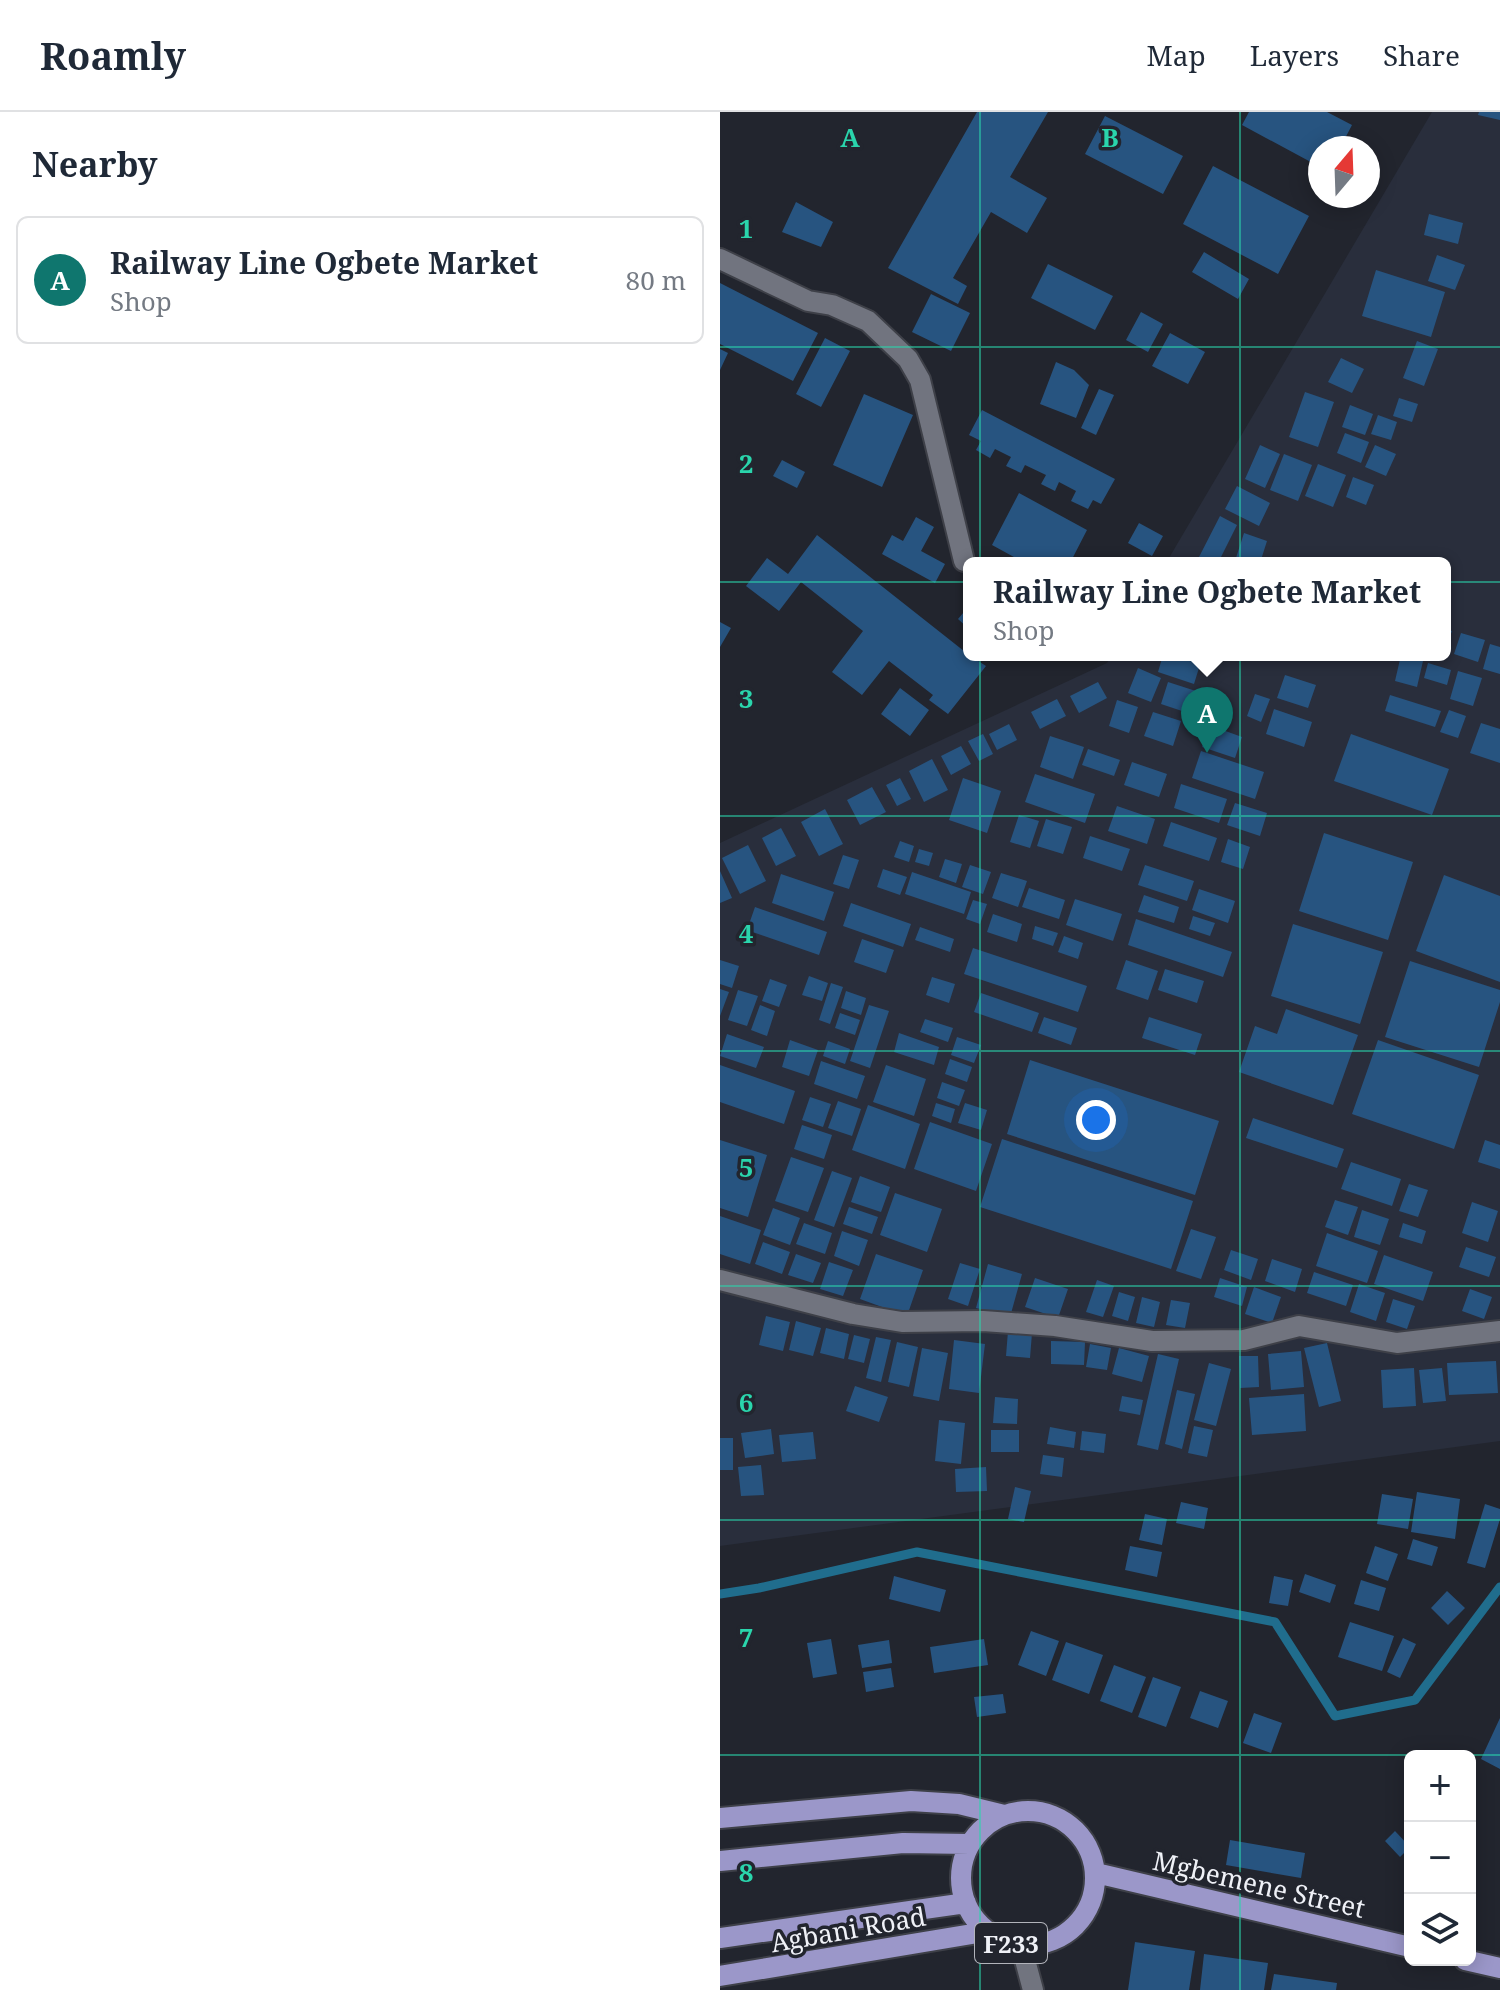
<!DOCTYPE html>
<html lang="en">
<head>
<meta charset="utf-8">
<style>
  body { margin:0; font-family:"Noto Serif",serif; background:#f2f2f3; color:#1f2937 }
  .controls { position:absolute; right:24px; bottom:24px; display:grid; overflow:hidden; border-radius:12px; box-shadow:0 4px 20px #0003 }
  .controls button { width:72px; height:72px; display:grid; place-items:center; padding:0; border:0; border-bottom:2px solid #e0e1e3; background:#fff; color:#1f2937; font:40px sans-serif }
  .compass { position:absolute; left:588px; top:24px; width:72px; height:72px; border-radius:50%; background:#fff; box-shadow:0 4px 20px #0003; rotate:19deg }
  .you { position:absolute; left:376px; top:1008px; width:28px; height:28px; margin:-20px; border:6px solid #fff; border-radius:50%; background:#1a73e8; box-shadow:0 0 0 12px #1a73e833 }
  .badge { display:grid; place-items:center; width:52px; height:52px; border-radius:50%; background:#0f766e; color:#fff; font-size:26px; font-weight:700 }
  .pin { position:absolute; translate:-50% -66px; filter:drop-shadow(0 2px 4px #0008) }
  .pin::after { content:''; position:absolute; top:42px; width:28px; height:24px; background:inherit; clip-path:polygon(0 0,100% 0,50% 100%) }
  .popup { position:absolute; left:243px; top:445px; width:488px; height:104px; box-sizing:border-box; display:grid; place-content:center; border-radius:12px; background:#fff; filter:drop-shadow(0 2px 6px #0005); font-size:26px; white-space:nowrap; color:#747a83 }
  .popup b { font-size:30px; color:#1f2937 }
  .popup::after { content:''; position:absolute; left:50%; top:100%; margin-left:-16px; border:16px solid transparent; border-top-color:#fff }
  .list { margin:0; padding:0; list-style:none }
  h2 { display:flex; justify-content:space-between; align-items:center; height:104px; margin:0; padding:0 32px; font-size:34px }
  h2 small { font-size:26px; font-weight:400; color:#747a83 }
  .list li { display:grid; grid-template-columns:52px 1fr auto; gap:24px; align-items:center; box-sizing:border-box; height:128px; margin:0 16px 16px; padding:0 16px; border:2px solid #e0e1e3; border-radius:12px }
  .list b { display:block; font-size:30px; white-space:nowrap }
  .list p { margin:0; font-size:26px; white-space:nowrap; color:#747a83 }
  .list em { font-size:26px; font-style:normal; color:#747a83 }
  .icon { flex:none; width:44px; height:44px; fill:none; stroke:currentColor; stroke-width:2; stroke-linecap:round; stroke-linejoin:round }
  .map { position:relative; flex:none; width:780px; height:1878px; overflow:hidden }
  header { display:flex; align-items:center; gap:48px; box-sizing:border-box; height:112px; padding:0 40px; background:#fff; border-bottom:2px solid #e0e1e3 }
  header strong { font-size:38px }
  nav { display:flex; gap:44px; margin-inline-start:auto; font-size:28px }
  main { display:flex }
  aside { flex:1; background:#fff }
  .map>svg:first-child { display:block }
  .built { fill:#292e3c }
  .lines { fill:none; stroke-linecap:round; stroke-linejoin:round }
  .stream { stroke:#206d8d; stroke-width:9 }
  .building { fill:#275480 }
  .minor-casing { stroke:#3e4048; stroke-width:24 }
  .major-casing { stroke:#3e4048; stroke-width:24 }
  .minor { stroke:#71747f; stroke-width:20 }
  .major { stroke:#9b97c9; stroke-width:20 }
  .grid { fill:none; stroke:#2ad5ac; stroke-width:2; stroke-opacity:0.55 }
  .labels { text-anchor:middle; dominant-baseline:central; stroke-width:7; stroke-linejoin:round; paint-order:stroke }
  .shield { fill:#22252e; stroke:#b2b4bb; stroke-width:2 }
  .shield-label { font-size:24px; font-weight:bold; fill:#eff1f7 }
  .street-label { font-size:26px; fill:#eff1f7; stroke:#22252e }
  .grid-label { font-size:26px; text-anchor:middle; font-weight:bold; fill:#2ad5ac; stroke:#22252e; stroke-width:7; stroke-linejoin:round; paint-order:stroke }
</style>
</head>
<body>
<header>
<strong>Roamly</strong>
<nav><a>Map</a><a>Layers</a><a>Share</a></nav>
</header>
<main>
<aside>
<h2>Nearby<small></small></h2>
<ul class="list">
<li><span class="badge">A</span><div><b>Railway Line Ogbete Market</b><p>Shop</p></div><em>80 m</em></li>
</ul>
</aside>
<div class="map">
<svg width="780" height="1878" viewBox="0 0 780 1878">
  <rect width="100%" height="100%" fill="#22252e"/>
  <path class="built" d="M712,0H780V1329L0,1434V731L387,551L392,543H725V451H446Z"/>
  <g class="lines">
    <path class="stream" d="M0,1482L39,1476L197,1440L555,1510L615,1604L695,1588L780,1475"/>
  </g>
  <path class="building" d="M257,0H328L290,65L327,86L307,121L271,100L233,166L247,174L238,192L168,156Z
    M529,0H607L632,13L620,36H600V55L522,13Z
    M759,0H780V8L758,3Z
    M385,4L463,44L443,82L365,42Z
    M493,54L589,104L558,162L463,112Z
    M76,90L113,110L101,135L62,120Z
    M709,102L743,111L738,132L704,123Z
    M484,140L529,167L518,187L472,160Z
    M717,143L745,153L735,178L708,169Z
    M328,152L393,184L375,218L311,186Z
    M656,158L725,180L711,225L642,204Z
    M0,171L98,221L73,269L0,232Z
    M211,182L250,201L231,239L192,220Z
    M421,200L443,212L428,240L406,228Z
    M450,221L485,240L468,272L432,254Z
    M105,226L130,239L101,295L76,282Z
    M697,229L718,237L704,274L683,266Z
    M0,237L8,241L0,258Z
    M621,246L644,257L632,281L608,270Z
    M336,250L354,258L369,273L356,306L320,292Z
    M379,277L394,283L376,323L361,316Z
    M585,280L614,290L598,335L569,325Z
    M144,282L193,303L162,375L113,353Z
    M679,286L698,292L692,310L673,304Z
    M630,293L653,302L645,323L622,315Z
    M262,298L395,367L381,392L373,388L368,397L351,389L356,379L339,370L335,379L321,372L326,363L305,353L301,361L286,354L291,345L275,337L270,346L256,338L261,329L249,323Z
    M658,303L677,310L671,328L651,322Z
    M625,321L649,330L641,351L617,341Z
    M540,333L560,342L545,376L525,367Z
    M655,333L676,342L666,364L645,355Z
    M564,342L592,353L578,389L550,378Z
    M62,348L85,360L77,376L53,364Z
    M598,352L626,363L613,395L585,384Z
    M633,365L654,373L646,393L626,385Z
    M517,374L550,391L539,414L505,397Z
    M299,381L367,418L350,451H305L272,433Z
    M500,404L517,413L498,451H490L479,445Z
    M196,405L214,415L201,439L225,452L215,471L162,442L172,423L183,429Z
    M419,411L443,424L432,444L408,431Z
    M524,421L547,429L540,451L516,446Z
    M97,423L249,543L266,554L228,602L209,588L213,583L169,549L142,583L112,560L143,519L81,470L59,499L26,474L47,446L68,462Z
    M249,494V517L238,507Z
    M0,510L11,516L0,535Z
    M725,517L732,519L725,538Z
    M741,521L765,528L758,550L734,542Z
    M770,532L780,535V562L763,557Z
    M443,543H483L474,572L438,560Z
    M681,543L703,549L697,575L675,569Z
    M708,551L731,558L727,573L704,566Z
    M418,556L441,566L431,590L408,581Z
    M738,559L762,566L753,594L730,587Z
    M565,563L596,573L588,596L557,586Z
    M378,570L387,586L359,601L350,584Z
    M448,570L479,580L471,602L441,592Z
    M180,576L209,598L190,624L161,602Z
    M535,582L550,587L541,610L527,604Z
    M670,583L721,599L715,615L665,599Z
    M337,587L346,604L320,617L311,600Z
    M397,588L418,595L409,621L389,614Z
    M554,597L592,610L584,635L546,622Z
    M729,598L746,604L738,626L720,620Z
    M433,600L461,609L453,634L424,624Z
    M761,611L780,617V651L750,641Z
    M289,612L297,628L277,638L269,622Z
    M489,613L522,625L515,646L482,635Z
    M263,622L273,642L259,649L248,629Z
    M631,622L729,657L712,703L614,669Z
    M330,624L364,635L353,667L320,655Z
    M241,634L251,652L231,663L221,644Z
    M368,637L400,648L394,664L362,653Z
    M481,639L544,660L535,687L472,666Z
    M212,647L228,678L204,690L189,659Z
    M412,650L447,662L439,685L404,673Z
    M315,662L375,682L365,711L305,690Z
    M180,666L191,687L177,694L166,673Z
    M243,666L281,679L267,721L229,708Z
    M461,672L507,687L499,711L454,696Z
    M152,675L166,700L140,713L127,688Z
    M515,691L547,701L540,724L507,713Z
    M397,694L435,707L427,732L388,719Z
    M105,697L123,732L99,744L81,710Z
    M299,703L319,709L310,736L290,730Z
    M326,707L352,715L343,742L317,734Z
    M451,710L497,726L489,749L443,734Z
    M61,716L76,744L56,754L42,726Z
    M604,721L693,750L668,828L579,799Z
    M370,724L410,737L402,759L363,746Z
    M508,727L530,735L523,757L501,750Z
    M180,729L194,734L189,750L174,745Z
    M28,733L46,769L20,782L2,746Z
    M199,737L213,741L209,754L195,750Z
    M123,743L139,748L129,777L113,772Z
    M225,747L242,752L236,771L219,765Z
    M250,753L271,760L263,782L242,775Z
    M425,753L474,769L467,789L418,773Z
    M163,757L187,765L180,783L157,775Z
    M0,759L12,786L0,791Z
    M192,760L251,780L244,802L185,782Z
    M281,761L307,769L298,795L272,786Z
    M61,762L114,780L104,809L52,791Z
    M724,763L780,784V870L696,839Z
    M309,776L345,788L339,807L302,795Z
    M479,777L515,789L508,811L472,798Z
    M424,783L459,795L454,811L418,800Z
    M355,787L402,802L393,829L346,813Z
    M253,788L267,792L260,812L246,807Z
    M131,791L191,812L183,835L123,814Z
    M35,795L107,820L99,843L27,818Z
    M273,802L302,812L297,830L267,820Z
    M473,804L495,811L490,824L469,817Z
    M416,807L512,840L503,865L408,833Z
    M573,812L663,840L640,912L551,884Z
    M315,814L338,821L333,834L312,827Z
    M200,815L234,827L230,840L195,828Z
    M344,824L363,831L358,847L338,840Z
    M142,827L174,838L166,861L134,850Z
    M253,836L367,874L358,900L244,862Z
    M0,848L19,854L12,876L0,872Z
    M406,848L438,859L428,888L396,877Z
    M690,849L780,878V890L759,955L665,925Z
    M445,857L484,869L477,891L438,878Z
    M89,864L108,871L102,889L82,883Z
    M212,865L235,872L229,891L206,883Z
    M50,867L67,873L59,895L42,889Z
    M111,871L123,875L110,912L99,908Z
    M0,877L9,880L0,904Z
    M18,878L38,884L27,914L8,908Z
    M126,879L146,886L141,903L121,896Z
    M261,881L319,901L312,920L254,900Z
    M40,893L55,899L47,924L31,918Z
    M149,893L169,899L150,956L130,949Z
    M566,897L638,923L613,993L519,960L535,914L557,922Z
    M120,901L140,908L135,923L115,916Z
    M324,905L357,916L351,933L318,921Z
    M429,905L482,922L475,943L422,926Z
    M205,907L233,916L228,930L200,920Z
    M179,921L219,935L214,953L174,940Z
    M7,922L44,935L36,956L0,944Z
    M237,925L261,933L254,951L231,943Z
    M70,928L98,938L89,964L62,955Z
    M658,928L759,963L734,1037L632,1002Z
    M108,929L130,937L125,952L103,944Z
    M230,947L252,955L247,970L225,962Z
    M310,948L499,1009L475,1083L287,1022Z
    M101,949L145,964L137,987L94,972Z
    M0,953L75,979L64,1012L0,990Z
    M166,953L206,967L194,1004L153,990Z
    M222,970L245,978L239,994L217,986Z
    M90,985L111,992L103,1015L82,1008Z
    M118,989L141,997L132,1024L108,1016Z
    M216,991L235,997L231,1011L212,1004Z
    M245,991L267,998L261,1018L238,1011Z
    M148,993L200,1012L185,1057L132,1038Z
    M533,1006L624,1037L617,1056L526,1026Z
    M210,1010L272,1032L256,1079L194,1057Z
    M82,1013L112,1023L104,1047L74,1037Z
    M282,1027L473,1089L451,1157L260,1095Z
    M0,1028L47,1043L28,1105L0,1096Z
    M765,1028L780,1033V1057L758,1050Z
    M71,1045L104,1056L88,1100L55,1089Z
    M631,1050L681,1067L672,1094L621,1077Z
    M112,1059L132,1066L114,1115L94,1108Z
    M140,1064L170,1075L161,1100L131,1090Z
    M689,1072L708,1078L698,1105L679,1099Z
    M175,1081L222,1097L207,1140L160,1123Z
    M615,1088L638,1095L628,1123L605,1115Z
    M752,1090L778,1099L768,1130L742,1121Z
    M129,1095L158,1105L152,1122L123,1112Z
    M53,1096L80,1106L70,1133L43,1123Z
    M642,1098L669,1107L660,1133L634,1125Z
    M0,1104L41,1118L30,1152L0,1142Z
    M84,1111L112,1121L105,1142L76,1132Z
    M683,1111L706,1119L702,1132L679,1125Z
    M471,1117L496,1125L481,1167L456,1159Z
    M122,1119L148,1128L139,1154L114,1144Z
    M607,1121L658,1139L647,1171L596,1154Z
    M43,1130L70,1140L62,1162L35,1152Z
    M746,1135L776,1145L769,1165L739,1155Z
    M511,1138L538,1147L531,1168L504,1158Z
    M76,1142L101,1151L93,1171L68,1163Z
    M156,1142L203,1158L187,1204L140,1187Z
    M664,1143L713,1160L703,1189L654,1172Z
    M552,1147L582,1157L575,1180L545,1169Z
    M109,1150L133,1158L123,1184L100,1177Z
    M240,1151L260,1157L248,1194L228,1187Z
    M268,1152L302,1162L290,1205L256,1196Z
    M594,1160L633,1173L626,1194L587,1181Z
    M315,1166L348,1177L338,1206L305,1195Z
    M500,1166L527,1175L522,1194L494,1185Z
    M377,1168L394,1174L383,1205L366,1200Z
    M639,1172L665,1181L656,1209L630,1200Z
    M534,1175L561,1185L552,1211L525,1202Z
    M750,1177L772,1185L764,1207L742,1199Z
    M399,1180L415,1185L408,1209L392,1204Z
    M422,1185L440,1190L434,1215L416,1211Z
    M673,1187L695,1194L687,1217L666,1210Z
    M451,1188L470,1191L465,1216L446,1213Z
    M46,1204L70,1210L63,1239L39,1233Z
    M76,1209L101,1216L93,1244L69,1238Z
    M106,1216L129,1222L124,1247L100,1241Z
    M288,1219L312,1221L310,1246L286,1244Z
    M134,1223L150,1227L144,1251L128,1247Z
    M156,1225L171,1228L161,1270L146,1266Z
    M234,1228L265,1232L259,1281L229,1277Z
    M331,1229L365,1230L364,1253L331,1252Z
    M177,1230L198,1235L189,1275L168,1270Z
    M607,1231L621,1289L599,1295L584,1236Z
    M370,1232L391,1236L387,1258L366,1255Z
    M202,1236L228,1241L219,1289L193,1284Z
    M399,1236L429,1244L422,1270L392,1262Z
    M581,1239L584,1275L551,1278L548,1242Z
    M438,1242L459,1247L438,1338L417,1333Z
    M519,1244H538L539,1275L520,1276Z
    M776,1249L778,1281L729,1283L727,1251Z
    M489,1251L511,1257L496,1314L474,1308Z
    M694,1256L696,1294L663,1296L661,1258Z
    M722,1256L726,1289L703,1291L699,1258Z
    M135,1274L168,1285L159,1310L126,1299Z
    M457,1278L475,1282L462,1337L445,1332Z
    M584,1282L586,1319L532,1323L529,1286Z
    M402,1284L423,1288L420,1303L399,1299Z
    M275,1285L298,1287L297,1312L273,1311Z
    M219,1308L245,1311L241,1352L215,1349Z
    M474,1314L493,1318L487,1345L468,1341Z
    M330,1315L356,1320L354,1336L327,1332Z
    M51,1317L54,1342L25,1346L21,1321Z
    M271,1318H299V1340H271Z
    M362,1319L386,1322L384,1341L360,1338Z
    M93,1320L96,1347L62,1350L59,1323Z
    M0,1326H13V1358H0Z
    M323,1343L344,1346L342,1365L320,1362Z
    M41,1353L44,1383L21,1384L18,1355Z
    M266,1355L267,1379L236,1380L235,1357Z
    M295,1375L311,1379L304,1410L288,1407Z
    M697,1380L740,1387L735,1427L691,1420Z
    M662,1382L693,1387L688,1417L657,1412Z
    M461,1390L488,1396L484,1417L456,1411Z
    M765,1392L780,1397V1407L765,1456L747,1451Z
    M425,1402L447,1407L442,1433L419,1428Z
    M693,1427L718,1435L712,1454L687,1447Z
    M410,1434L442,1440L437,1465L405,1458Z
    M655,1434L678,1442L668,1469L646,1461Z
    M585,1462L616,1473L610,1491L579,1480Z
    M174,1464L226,1478L220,1500L169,1487Z
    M554,1464L573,1468L568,1494L549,1491Z
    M641,1468L666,1476L659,1499L634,1492Z
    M727,1479L745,1496L728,1513L711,1496Z
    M630,1510L674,1524L662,1559L618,1545Z
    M311,1519L339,1529L326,1564L298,1553Z
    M683,1526L696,1532L680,1566L667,1560Z
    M111,1527L117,1562L93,1566L87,1531Z
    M264,1527L268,1553L214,1561L210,1535Z
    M169,1528L172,1551L142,1556L138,1533Z
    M346,1530L383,1543L369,1582L332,1568Z
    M394,1553L426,1565L412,1601L380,1589Z
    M171,1556L174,1575L146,1580L143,1560Z
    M433,1565L461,1575L446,1615L418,1605Z
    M480,1579L508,1589L498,1616L470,1606Z
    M283,1582L286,1601L257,1605L254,1585Z
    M534,1601L562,1611L551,1641L523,1631Z
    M780,1606V1657L761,1647Z
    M675,1719L690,1735L680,1745L665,1729Z
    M510,1728L585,1741L581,1766L506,1753Z
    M415,1830L475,1839L469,1878H408Z
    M484,1842L548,1851L544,1878H480Z
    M554,1862L617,1871L616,1878H551Z"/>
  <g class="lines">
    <g class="minor-casing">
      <path id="minor" d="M0,147L88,189L112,193L148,209L188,247L200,268L244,449
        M0,1168L133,1202L182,1210L263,1209L335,1214L432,1229L524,1228L579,1214L677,1231L780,1219
        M301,1833L313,1878"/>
    </g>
    <g class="major-casing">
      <path id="major" d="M241 1766a67 67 0 1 1 134 0a67 67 0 1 1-134 0Z
        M0,1706L191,1689L239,1692L284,1703
        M0,1749L183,1731L250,1732
        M376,1761L690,1835
        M0,1826L246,1791
        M745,1848L780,1856
        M0,1864L264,1820"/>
    </g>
    <use href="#minor" class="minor"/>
    <use href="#major" class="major"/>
  </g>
  <path class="grid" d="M260,0V1878M520,0V1878M0,235H780M0,470H780M0,704H780M0,939H780M0,1174H780M0,1408H780M0,1643H780"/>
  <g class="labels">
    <rect class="shield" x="255" y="1811" width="72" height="40" rx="6"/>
    <g class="shield-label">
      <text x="291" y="1831">F233</text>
    </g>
    <g class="street-label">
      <text transform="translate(539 1772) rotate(13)">Mgbemene Street</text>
      <text transform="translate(128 1817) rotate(-10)">Agbani Road</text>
    </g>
  </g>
  <g class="grid-label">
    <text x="130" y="35">A</text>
    <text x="390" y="35">B</text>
    <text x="26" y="126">1</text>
    <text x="26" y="361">2</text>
    <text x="26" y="596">3</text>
    <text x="26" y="831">4</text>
    <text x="26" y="1065">5</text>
    <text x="26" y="1300">6</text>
    <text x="26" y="1535">7</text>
    <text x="26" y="1770">8</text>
  </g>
</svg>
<div class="controls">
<button>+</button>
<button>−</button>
<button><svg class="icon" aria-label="layers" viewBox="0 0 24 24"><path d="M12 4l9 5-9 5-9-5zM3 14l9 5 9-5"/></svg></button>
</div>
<svg class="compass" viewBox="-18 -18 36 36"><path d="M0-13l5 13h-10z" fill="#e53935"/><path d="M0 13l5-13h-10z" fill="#747a83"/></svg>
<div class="you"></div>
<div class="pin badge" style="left:487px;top:641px">A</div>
<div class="popup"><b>Railway Line Ogbete Market</b>Shop</div>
</div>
</main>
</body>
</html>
